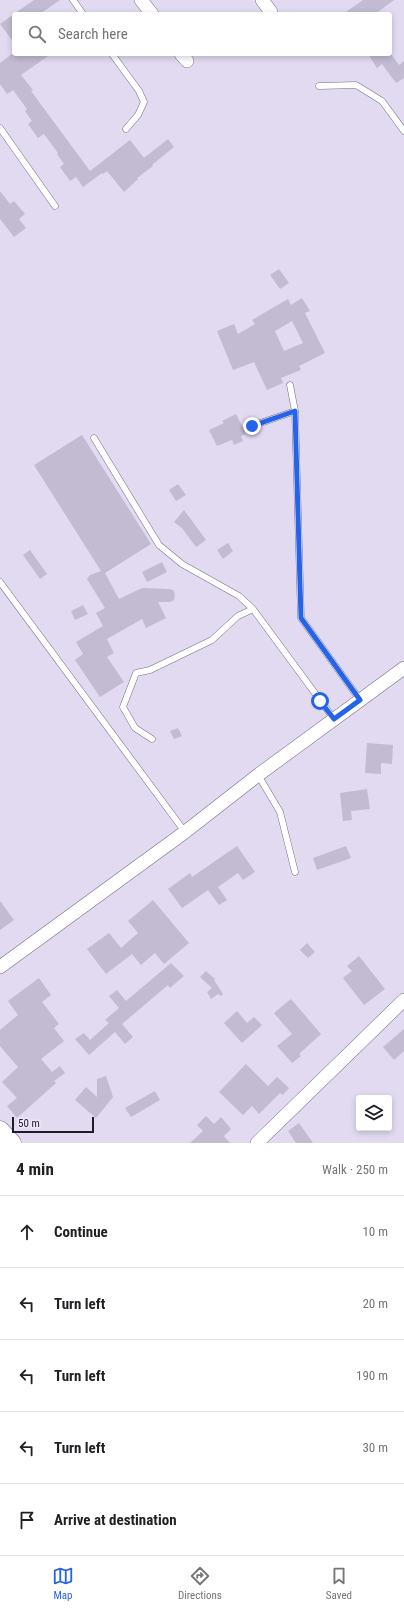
<!DOCTYPE html>
<html lang="en">
<head>
<meta charset="utf-8">
<style>
  body { margin:0; font-family:"Roboto Condensed",sans-serif; background:#f6f6f6; color:#202124 }
  .controls { position:absolute; right:12px; bottom:12px; display:grid; overflow:hidden; border-radius:4px; box-shadow:0 2px 6px #0003 }
  .controls button { width:36px; height:36px; display:grid; place-items:center; padding:0; border:0; border-bottom:1px solid #e0e0e0; background:#fff; color:#202124; font:20px sans-serif }
  .scale { position:absolute; left:12px; bottom:10px; width:82px; box-sizing:border-box; padding-left:4px; border:2px solid #1e1c24; border-top:0; font-size:11px; line-height:14px; white-space:nowrap; color:#1e1c24; -webkit-text-stroke:3px #eee7ff; paint-order:stroke }
  .stop { position:absolute; width:12px; height:12px; margin:-9px; border:3px solid #2563eb; border-radius:50%; background:#fff }
  .stop.end { background:#2563eb; border-color:#fff; box-shadow:0 1px 4px #0008 }
  .list { margin:0; padding:0; list-style:none }
  h2 { display:flex; justify-content:space-between; align-items:center; height:52px; margin:0; padding:0 16px; font-size:17px }
  h2 small { font-size:13px; font-weight:400; color:#757577 }
  .list li { display:grid; grid-template-columns:26px 1fr auto; gap:12px; align-items:center; box-sizing:border-box; height:72px; padding:0 16px; border-top:1px solid #e0e0e0 }
  .list b { display:block; font-size:15px; white-space:nowrap }
  .list em { font-size:13px; font-style:normal; color:#757577 }
  .icon { flex:none; width:22px; height:22px; fill:none; stroke:currentColor; stroke-width:2; stroke-linecap:round; stroke-linejoin:round }
  .map { position:relative; flex:none; width:404px; height:1143px; overflow:hidden }
  .search { position:absolute; background:#fff; box-shadow:0 2px 6px #0003; left:12px; right:12px; top:12px; height:44px; display:flex; align-items:center; gap:10px; box-sizing:border-box; padding:0 14px; border-radius:4px; color:#757577; font-size:15px }
  .sheet { height:412px; background:#fff }
  nav { display:flex; justify-content:space-around; align-items:center; box-sizing:border-box; height:56px; border-top:1px solid #e0e0e0; background:#fff; font-size:11px; color:#757577 }
  nav a { display:grid; justify-items:center; gap:2px }
  nav .on { color:#2563eb }
  .map>svg:first-child { display:block }
  .building { fill:#c2bbd2; fill-rule:evenodd }
  .lines { fill:none; stroke-linecap:round; stroke-linejoin:round }
  .lane-casing { stroke:#756f84; stroke-width:7 }
  .street-casing { stroke:#756f84; stroke-width:14 }
  .secondary-casing { stroke:#756f84; stroke-width:19 }
  .lane { stroke:#fff; stroke-width:6 }
  .street { stroke:#fff; stroke-width:13 }
  .secondary { stroke:#fff; stroke-width:18 }
  .route { stroke:#2563eb; stroke-width:5 }
</style>
</head>
<body>
<div class="map">
<svg width="404" height="1143" viewBox="0 0 404 1143">
  <rect width="100%" height="100%" fill="#e1daf1"/>
  <path class="building" d="M34,0H60L40,14H14Z
    M363,0H394L375,14H343Z
    M14,14V43L0,24Z
    M12,54H51L21,75L33,90L31,91L90,171L130,140L144,158L168,139L174,147L152,165L153,166L137,178L138,179L124,192L107,171L103,174L102,173L83,187L76,177L70,181L60,167L64,164L57,154L58,153L44,134L38,138L28,124L32,121L25,111L27,109L13,90L7,94L0,84V63Z
    M368,54H391L399,65L404,61V78L396,83L382,64L377,68Z
    M0,191L10,204L14,201L25,214L19,219L26,228L14,237L0,219Z
    M279,269L289,283L280,289L270,275Z
    M302,298L310,311L305,313L325,353L299,366L301,370L281,378L283,383L267,390L254,362L233,370L217,331L234,324L238,334L255,324L252,320L288,299L291,305ZM292,321L303,343L284,351L275,331Z
    M236,414L246,434L241,436L243,441L234,445L232,440L217,446L209,430L224,423L222,421Z
    M82,435L151,544L105,573L119,599L142,588L169,589L173,590L175,594L174,600L170,602H158L166,618L146,628L142,619L107,639L114,653L107,657L124,682L100,697L75,660L83,654L76,642L103,626L96,613L105,608L87,579L90,575L101,571L34,465Z
    M178,484L186,495L176,501L169,490Z
    M184,510L206,540L196,547L182,528L174,522Z
    M228,543L233,551L223,559L217,550Z
    M30,550L47,574L40,579L23,555Z
    M162,562L167,572L147,582L142,572Z
    M83,605L88,614L75,620L71,611Z
    M178,728L182,736L174,739L170,731Z
    M367,743L393,745L392,764L381,763V774L365,773Z
    M367,789L370,809L351,811L352,820L343,821L340,793Z
    M237,846L255,872L243,880L238,873L218,887L227,900L219,905L208,890L182,908L168,889L190,873L192,877Z
    M346,846L351,858L317,870L313,858Z
    M153,900L189,943L164,964L155,953L141,965L132,954L106,974L87,949L109,933L121,948L138,933L128,921Z
    M0,901L14,920L0,930Z
    M307,943L315,952L308,958L300,950Z
    M359,956L385,989L364,1005L343,978L352,971L347,966Z
    M171,963L184,976L170,988L168,985L122,1024L133,1037L125,1044L115,1032L89,1055L75,1039L84,1033L90,1040L109,1023L105,1020L119,1008L109,996L117,990L126,1001Z
    M206,971L215,979L214,980L223,994L221,996L218,994L211,999L207,992L212,988L200,977Z
    M39,978L51,995L42,1002L59,1024L54,1028L64,1041L41,1059L52,1072L60,1066L65,1073L54,1081L56,1083L17,1118L7,1106L17,1098L2,1082L18,1067L0,1046V1030L18,1015L8,1001Z
    M291,999L321,1034L299,1054L301,1056L292,1063L277,1046L292,1034L274,1013Z
    M237,1011L247,1023L254,1017L262,1025L242,1043L224,1023Z
    M404,1029V1051L394,1060L383,1047Z
    M246,1064L268,1086L277,1077L289,1088L283,1095L280,1093L259,1114L252,1106L243,1115L219,1092Z
    M106,1076L113,1097L96,1118L75,1100L86,1087L97,1097V1079Z
    M155,1091L160,1100L131,1117L125,1108Z
    M206,1116L214,1124L221,1117L231,1129L224,1136L230,1143H190L203,1131L197,1125Z
    M299,1123L313,1143H296L288,1131Z"/>
  <g class="lines">
    <g class="lane-casing">
      <path id="lane" d="M73,0L83,14
        M112,54L139,91L144,102L138,115L126,129
        M319,86L356,85L382,101L404,131
        M0,128L55,206
        M290,385L295,411L301,618L360,700
        M252,426L295,411
        M94,438L159,545L182,564L239,596L253,609
        M0,582L185,832
        M152,739L135,728L123,707L136,673L150,670L212,640L238,616L253,609L334,719
        M258,775L280,812L295,872"/>
    </g>
    <g class="street-casing">
      <path id="street" d="M141,0L152,14
        M262,0L271,12
        M181,54L187,61
        M0,967L185,832L258,775L404,668
        M257,1143L404,1000"/>
    </g>
    <g class="secondary-casing">
      <path id="secondary" d="M0,1130L12,1143"/>
    </g>
    <use href="#lane" class="lane"/>
    <use href="#street" class="street"/>
    <use href="#secondary" class="secondary"/>
  </g>
  <g class="lines">
    <path class="route" d="M252,426L295,411L301,618L360,700L334,719L320,701"/>
  </g>
</svg>
<div class="controls">
<button><svg class="icon" aria-label="layers" viewBox="0 0 24 24"><path d="M12 4l9 5-9 5-9-5zM3 14l9 5 9-5"/></svg></button>
</div>
<div class="scale">50 m</div>
<div class="stop" style="left:320px;top:701px"></div>
<div class="stop end" style="left:252px;top:426px"></div>
<div class="search"><svg class="icon" aria-label="search" viewBox="0 0 24 24"><circle cx="10" cy="10" r="6"/><path d="M15 15l6 6"/></svg>Search here</div>
</div>
<section class="sheet">
<h2>4 min<small>Walk · 250 m</small></h2>
<ul class="list">
<li><svg class="icon" aria-label="ahead" viewBox="0 0 24 24"><path d="M12 20V5M6 11l6-6 6 6"/></svg><div><b>Continue</b></div><em>10 m</em></li>
<li><svg class="icon" aria-label="left" viewBox="0 0 24 24"><path d="M17 20v-9H6M10 6l-5 5 5 5"/></svg><div><b>Turn left</b></div><em>20 m</em></li>
<li><svg class="icon" aria-label="left" viewBox="0 0 24 24"><path d="M17 20v-9H6M10 6l-5 5 5 5"/></svg><div><b>Turn left</b></div><em>190 m</em></li>
<li><svg class="icon" aria-label="left" viewBox="0 0 24 24"><path d="M17 20v-9H6M10 6l-5 5 5 5"/></svg><div><b>Turn left</b></div><em>30 m</em></li>
<li><svg class="icon" aria-label="arrive" viewBox="0 0 24 24"><path d="M6 21V4h12l-3 4 3 4H6"/></svg><div><b>Arrive at destination</b></div></li>
</ul>
</section>
<nav>
<a class="on"><svg class="icon" aria-label="map" viewBox="0 0 24 24"><path d="M3 6l6-2 6 2 6-2v14l-6 2-6-2-6 2zM9 4v14M15 6v14"/></svg>Map</a>
<a><svg class="icon" aria-label="directions" viewBox="0 0 24 24"><path d="M12 3l9 9-9 9-9-9zM9 14v-3h6M13 9l2 2-2 2"/></svg>Directions</a>
<a><svg class="icon" aria-label="saved" viewBox="0 0 24 24"><path d="M7 4h10v16l-5-4-5 4z"/></svg>Saved</a>
</nav>
</body>
</html>
